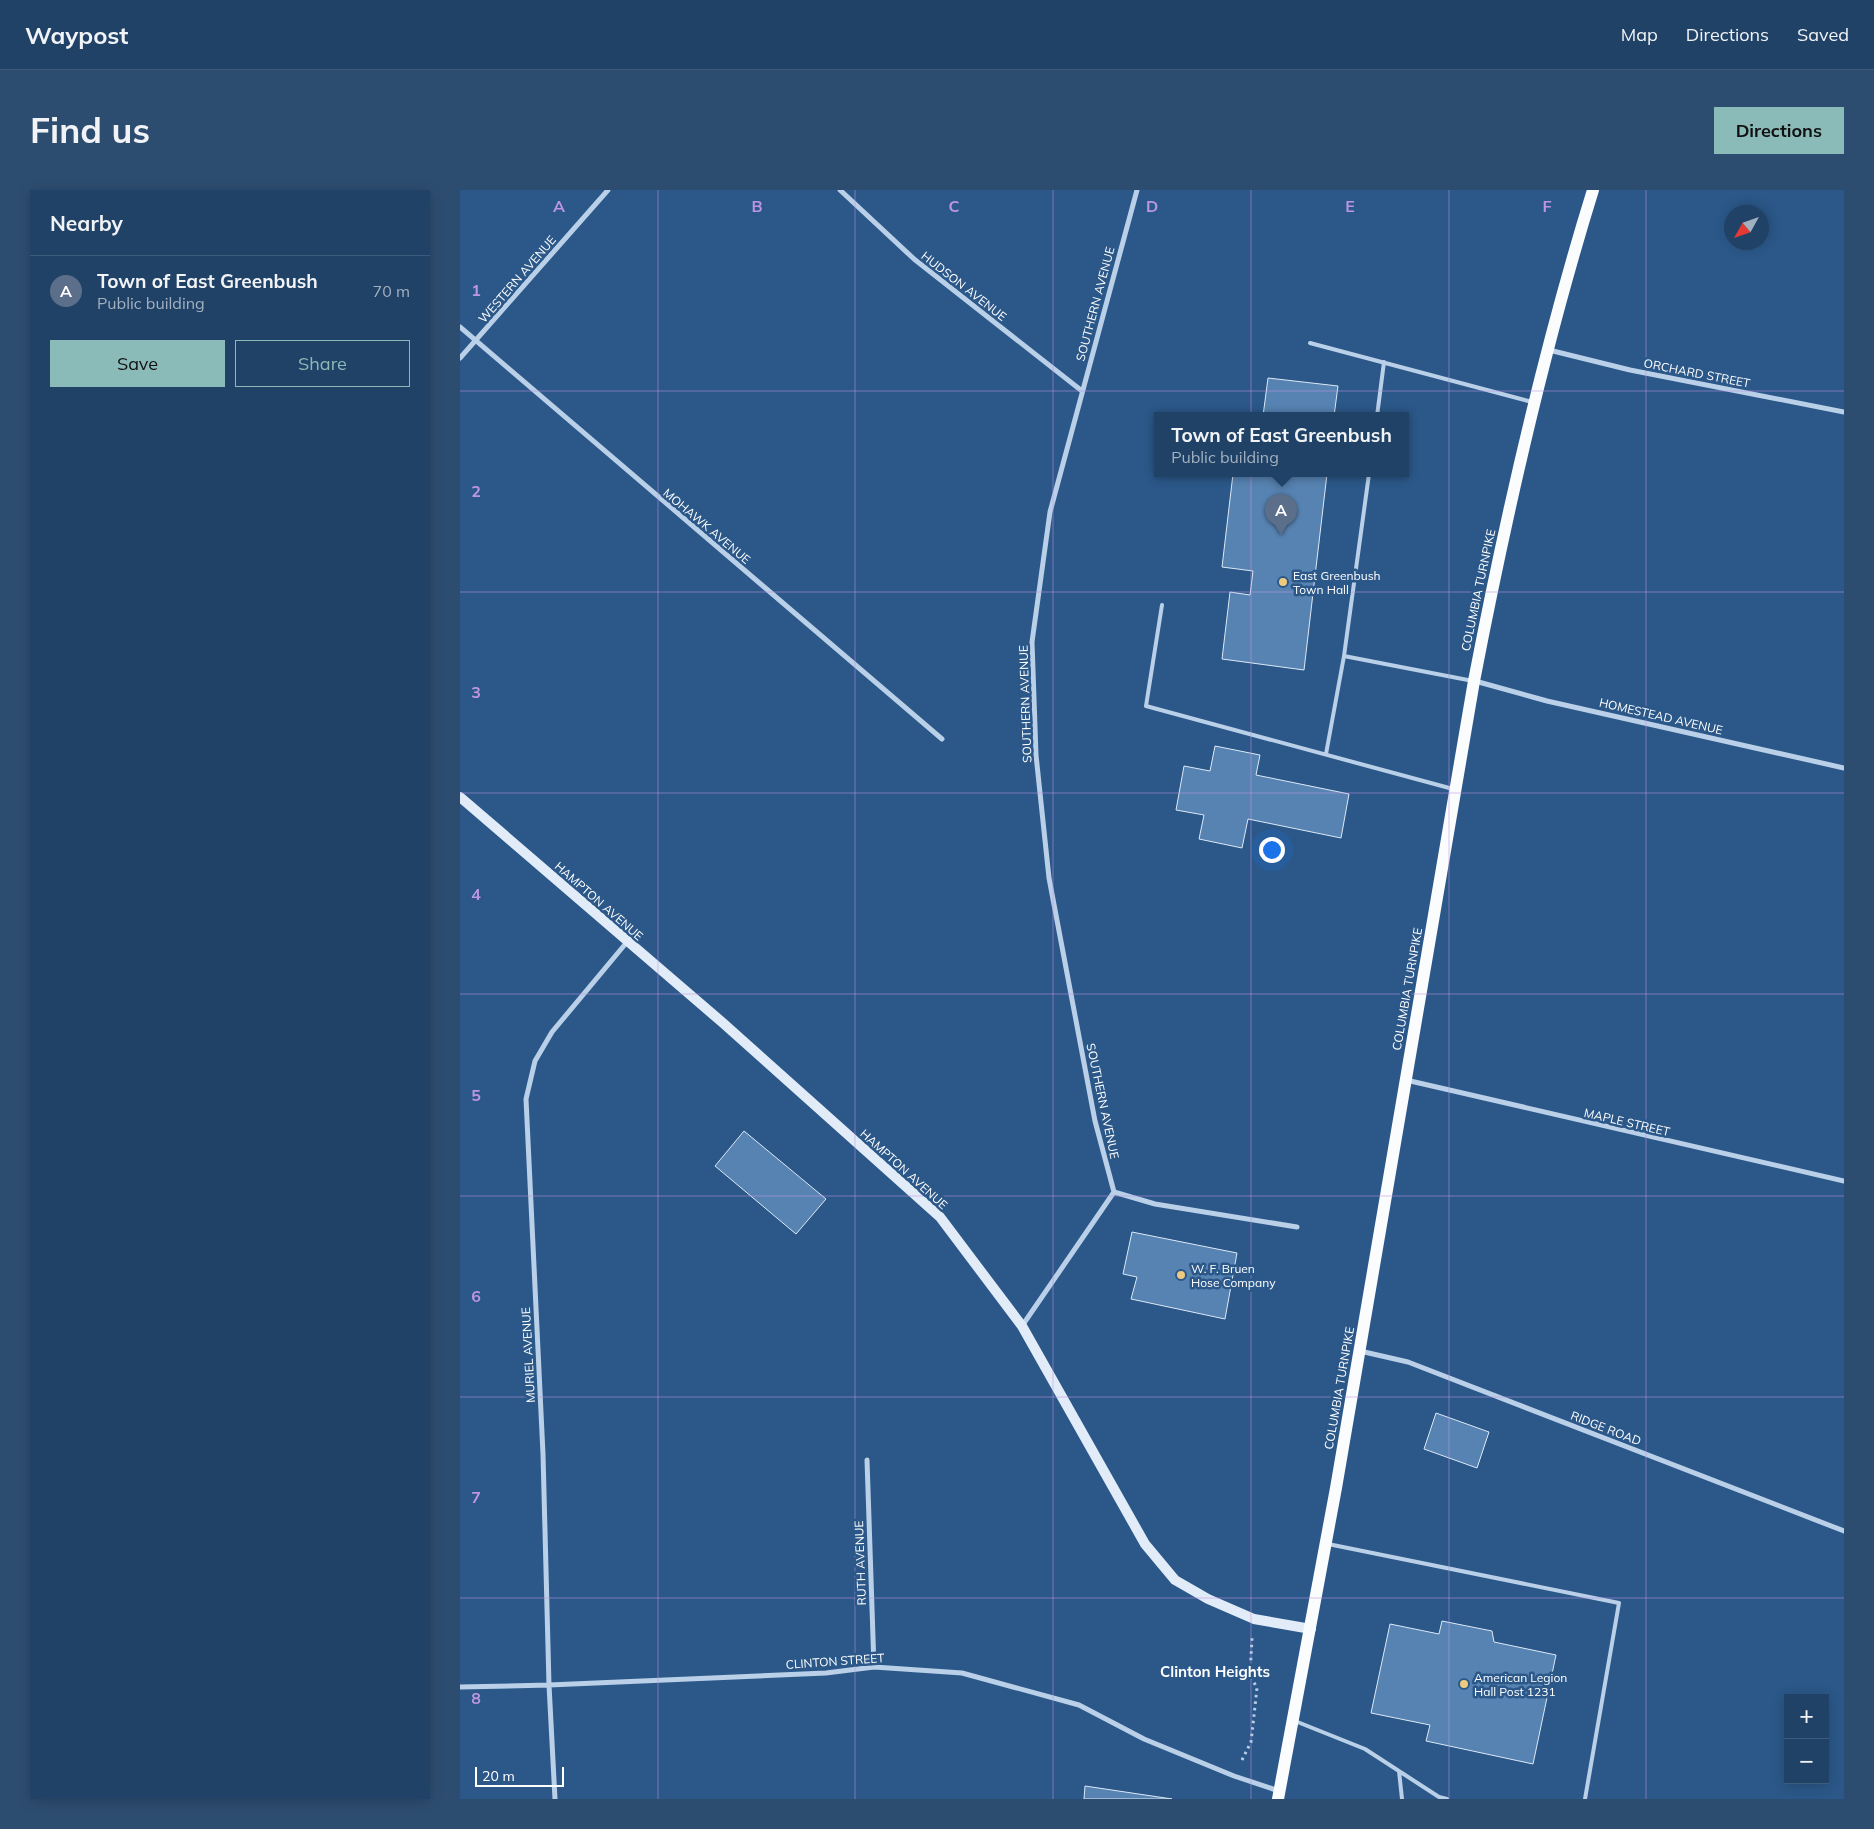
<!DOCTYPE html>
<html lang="en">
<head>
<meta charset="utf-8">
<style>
  body { margin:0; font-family:Mulish,sans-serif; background:#2d4d70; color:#f1f3f6 }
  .controls { position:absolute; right:15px; bottom:15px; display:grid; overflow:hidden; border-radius:0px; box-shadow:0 2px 12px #0003 }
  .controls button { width:45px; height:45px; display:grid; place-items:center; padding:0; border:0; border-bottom:1px solid #3d5b7b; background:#204267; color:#f1f3f6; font:25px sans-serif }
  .compass { position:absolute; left:1264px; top:15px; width:45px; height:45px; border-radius:50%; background:#204267; box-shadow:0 2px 12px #0003; rotate:230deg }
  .scale { position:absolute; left:15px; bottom:12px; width:89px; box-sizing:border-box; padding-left:5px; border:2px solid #fff; border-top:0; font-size:14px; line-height:18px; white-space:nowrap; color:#fff; -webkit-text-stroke:4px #2b5889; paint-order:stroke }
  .you { position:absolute; left:811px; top:659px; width:18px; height:18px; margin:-12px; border:4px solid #fff; border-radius:50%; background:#1a73e8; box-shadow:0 0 0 8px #1a73e833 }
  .badge { display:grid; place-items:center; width:32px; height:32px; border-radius:50%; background:#8bbbb9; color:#fff; font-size:16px; font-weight:700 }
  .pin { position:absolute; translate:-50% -41px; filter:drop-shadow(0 1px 2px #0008) }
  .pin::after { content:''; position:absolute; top:26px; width:18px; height:15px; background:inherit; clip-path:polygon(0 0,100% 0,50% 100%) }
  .popup { position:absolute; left:694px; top:222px; width:255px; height:65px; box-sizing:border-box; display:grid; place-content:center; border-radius:0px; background:#204267; filter:drop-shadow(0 1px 4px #0005); font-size:16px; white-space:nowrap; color:#a2b0c0 }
  .popup b { font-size:19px; color:#f1f3f6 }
  .popup::after { content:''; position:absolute; left:50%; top:100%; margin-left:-10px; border:10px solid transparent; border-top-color:#204267 }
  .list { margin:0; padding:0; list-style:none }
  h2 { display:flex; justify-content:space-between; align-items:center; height:65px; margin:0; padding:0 20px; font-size:21px }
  h2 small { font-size:16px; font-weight:400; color:#a2b0c0 }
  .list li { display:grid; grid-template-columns:32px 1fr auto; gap:15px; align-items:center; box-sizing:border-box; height:70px; padding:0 20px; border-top:1px solid #3d5b7b }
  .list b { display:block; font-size:19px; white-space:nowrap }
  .list p { margin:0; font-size:16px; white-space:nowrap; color:#a2b0c0 }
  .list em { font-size:16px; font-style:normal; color:#a2b0c0 }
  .actions { display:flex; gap:10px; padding:15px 20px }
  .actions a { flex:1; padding:11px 0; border:1px solid #8bbbb9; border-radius:0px; text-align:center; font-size:18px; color:#8bbbb9 }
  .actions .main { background:#8bbbb9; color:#111 }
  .map { position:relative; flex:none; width:1384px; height:1609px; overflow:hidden; border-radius:0px }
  header { display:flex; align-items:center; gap:30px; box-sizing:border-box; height:70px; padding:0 25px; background:#204267; border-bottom:1px solid #3d5b7b }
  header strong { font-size:24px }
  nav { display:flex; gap:28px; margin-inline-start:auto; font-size:18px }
  .intro { display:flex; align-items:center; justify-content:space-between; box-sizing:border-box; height:120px; padding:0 30px }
  h1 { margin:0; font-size:35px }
  .button { padding:12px 22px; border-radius:0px; background:#8bbbb9; color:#111; font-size:18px; font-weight:700 }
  main { display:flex; gap:30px; padding:0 30px }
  aside { flex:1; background:#204267; border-radius:0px; box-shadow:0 2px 12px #0003 }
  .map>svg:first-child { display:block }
  .building { fill:#5783b2; stroke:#dce9f7 }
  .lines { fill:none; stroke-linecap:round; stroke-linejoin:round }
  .path { stroke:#b9d0e8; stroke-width:3; stroke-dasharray:2.5 4; stroke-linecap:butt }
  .lane { stroke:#b9d0e8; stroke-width:4 }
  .street { stroke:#b9d0e8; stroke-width:5 }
  .secondary { stroke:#e2ecf8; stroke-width:10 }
  .primary { stroke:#fafcfe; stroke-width:12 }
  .grid { fill:none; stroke:#bd96df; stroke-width:1; stroke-opacity:0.55 }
  .poi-dot { fill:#eeca81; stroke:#2b5889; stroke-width:2 }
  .labels { text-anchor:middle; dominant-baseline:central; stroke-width:5; stroke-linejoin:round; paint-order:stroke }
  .street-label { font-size:12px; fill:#fff; stroke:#2b5889 }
  .poi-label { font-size:12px; fill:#fff; stroke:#2b5889; text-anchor:start }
  .quarter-label { font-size:15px; font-weight:bold; fill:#fff; stroke:#2b5889 }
  .grid-label { font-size:16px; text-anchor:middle; font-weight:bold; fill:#bd96df; stroke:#2b5889; stroke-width:5; stroke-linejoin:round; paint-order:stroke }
</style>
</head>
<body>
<header>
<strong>Waypost</strong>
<nav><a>Map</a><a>Directions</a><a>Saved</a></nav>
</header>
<div class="intro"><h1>Find us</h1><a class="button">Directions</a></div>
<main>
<aside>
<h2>Nearby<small></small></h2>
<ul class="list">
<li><span class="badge" style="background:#5c6f8a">A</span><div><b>Town of East Greenbush</b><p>Public building</p></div><em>70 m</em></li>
</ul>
<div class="actions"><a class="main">Save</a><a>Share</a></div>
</aside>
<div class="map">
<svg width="1384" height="1609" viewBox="0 0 1384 1609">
  <rect width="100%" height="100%" fill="#2b5889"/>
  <path class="building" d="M808,188L878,196L874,226H803Z
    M773,284H867L844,480L762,469L770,402L790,405L793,381L762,377Z
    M755,556L800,565L796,585L889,604L881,648L788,629L782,658L739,649L744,625L716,620L724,576L750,581Z
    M284,941L366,1009L336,1044L255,976Z
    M672,1042L777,1063L765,1129L671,1109L677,1087L663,1084Z
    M976,1223L1029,1242L1017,1278L964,1259Z
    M982,1431L1032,1441L1034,1452L1096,1465L1073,1574L966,1551L970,1535L911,1523L930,1434L979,1444Z
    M625,1596L712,1609H624Z"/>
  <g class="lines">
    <path class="path" d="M782,1570L791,1552L797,1498L790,1485L792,1448"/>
    <path class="lane" d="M850,153L1072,212
      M917,226L924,172
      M909,284L884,466L1013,491
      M702,415L686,516L993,599
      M866,564L884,466
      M868,1354L1159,1413L1125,1609
      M835,1531L905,1559L979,1607L987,1609
      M939,1581L942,1609"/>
    <path class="street" d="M380,0L454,69L622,201
      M0,137L482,549
      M1089,160L1170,180L1384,222
      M0,168L148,0
      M1015,491L1087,511L1384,578
      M946,890L1384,991
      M654,1002L695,1014L837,1037
      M562,1136L654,1002L635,931L589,688L576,565L572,452L590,322L677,0
      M900,1161L948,1172L1384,1341
      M407,1270L414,1477
      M0,1497L89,1495L366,1483L414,1477L502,1483L619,1515L684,1549L774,1586L819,1601
      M95,1609L89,1495L83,1264L66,909L75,871L92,842L167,752"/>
    <path class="secondary" d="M0,607L263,833L480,1027L562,1136L685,1354L715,1390L748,1409L794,1429L851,1439"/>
    <path class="primary" d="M818,1609L876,1298L1014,491C1046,325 1083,161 1133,0"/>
  </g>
  <path class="grid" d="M198,0V1609M395,0V1609M593,0V1609M791,0V1609M989,0V1609M1186,0V1609M0,201H1384M0,402H1384M0,603H1384M0,804H1384M0,1006H1384M0,1207H1384M0,1408H1384"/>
  <g class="poi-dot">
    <circle cx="823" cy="392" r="5"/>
    <circle cx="721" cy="1085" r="5"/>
    <circle cx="1004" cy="1494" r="5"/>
  </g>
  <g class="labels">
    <g class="street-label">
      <text transform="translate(57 89) rotate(-49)">WESTERN AVENUE</text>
      <text transform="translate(504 96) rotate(38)">HUDSON AVENUE</text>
      <text transform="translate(635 114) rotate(-75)">SOUTHERN AVENUE</text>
      <text transform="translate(1237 183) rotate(11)">ORCHARD STREET</text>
      <text transform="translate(247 336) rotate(40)">MOHAWK AVENUE</text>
      <text transform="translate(1018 400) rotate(-78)">COLUMBIA TURNPIKE</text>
      <text transform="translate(565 514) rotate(-92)">SOUTHERN AVENUE</text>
      <text transform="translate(1201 526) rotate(13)">HOMESTEAD AVENUE</text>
      <text transform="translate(139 711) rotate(41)">HAMPTON AVENUE</text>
      <text transform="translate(947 799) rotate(-80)">COLUMBIA TURNPIKE</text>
      <text transform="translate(643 911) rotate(78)">SOUTHERN AVENUE</text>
      <text transform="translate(1167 932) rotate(13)">MAPLE STREET</text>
      <text transform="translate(444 979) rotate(42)">HAMPTON AVENUE</text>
      <text transform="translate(68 1165) rotate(-93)">MURIEL AVENUE</text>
      <text transform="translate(879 1198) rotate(-80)">COLUMBIA TURNPIKE</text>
      <text transform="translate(1146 1238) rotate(21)">RIDGE ROAD</text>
      <text transform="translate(400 1373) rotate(-92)">RUTH AVENUE</text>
      <text transform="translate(375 1471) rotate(-4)">CLINTON STREET</text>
    </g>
    <g class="poi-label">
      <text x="833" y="385">East Greenbush<tspan x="833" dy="14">Town Hall</tspan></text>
      <text x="731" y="1078">W. F. Bruen<tspan x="731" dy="14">Hose Company</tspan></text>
      <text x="1014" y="1487">American Legion<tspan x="1014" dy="14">Hall Post 1231</tspan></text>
    </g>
    <g class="quarter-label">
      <text x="755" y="1481">Clinton Heights</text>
    </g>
  </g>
  <g class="grid-label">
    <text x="99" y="22">A</text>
    <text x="297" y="22">B</text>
    <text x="494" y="22">C</text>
    <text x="692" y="22">D</text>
    <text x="890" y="22">E</text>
    <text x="1087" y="22">F</text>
    <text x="16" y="106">1</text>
    <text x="16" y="307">2</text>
    <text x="16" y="508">3</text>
    <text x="16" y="710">4</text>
    <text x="16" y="911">5</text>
    <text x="16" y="1112">6</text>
    <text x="16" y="1313">7</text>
    <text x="16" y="1514">8</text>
  </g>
</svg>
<div class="controls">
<button>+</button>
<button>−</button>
</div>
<svg class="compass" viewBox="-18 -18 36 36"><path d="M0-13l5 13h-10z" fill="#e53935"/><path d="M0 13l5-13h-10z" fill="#a2b0c0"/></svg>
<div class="scale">20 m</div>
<div class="you"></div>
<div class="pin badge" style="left:821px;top:345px;background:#5c6f8a">A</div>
<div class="popup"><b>Town of East Greenbush</b>Public building</div>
</div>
</main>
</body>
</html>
